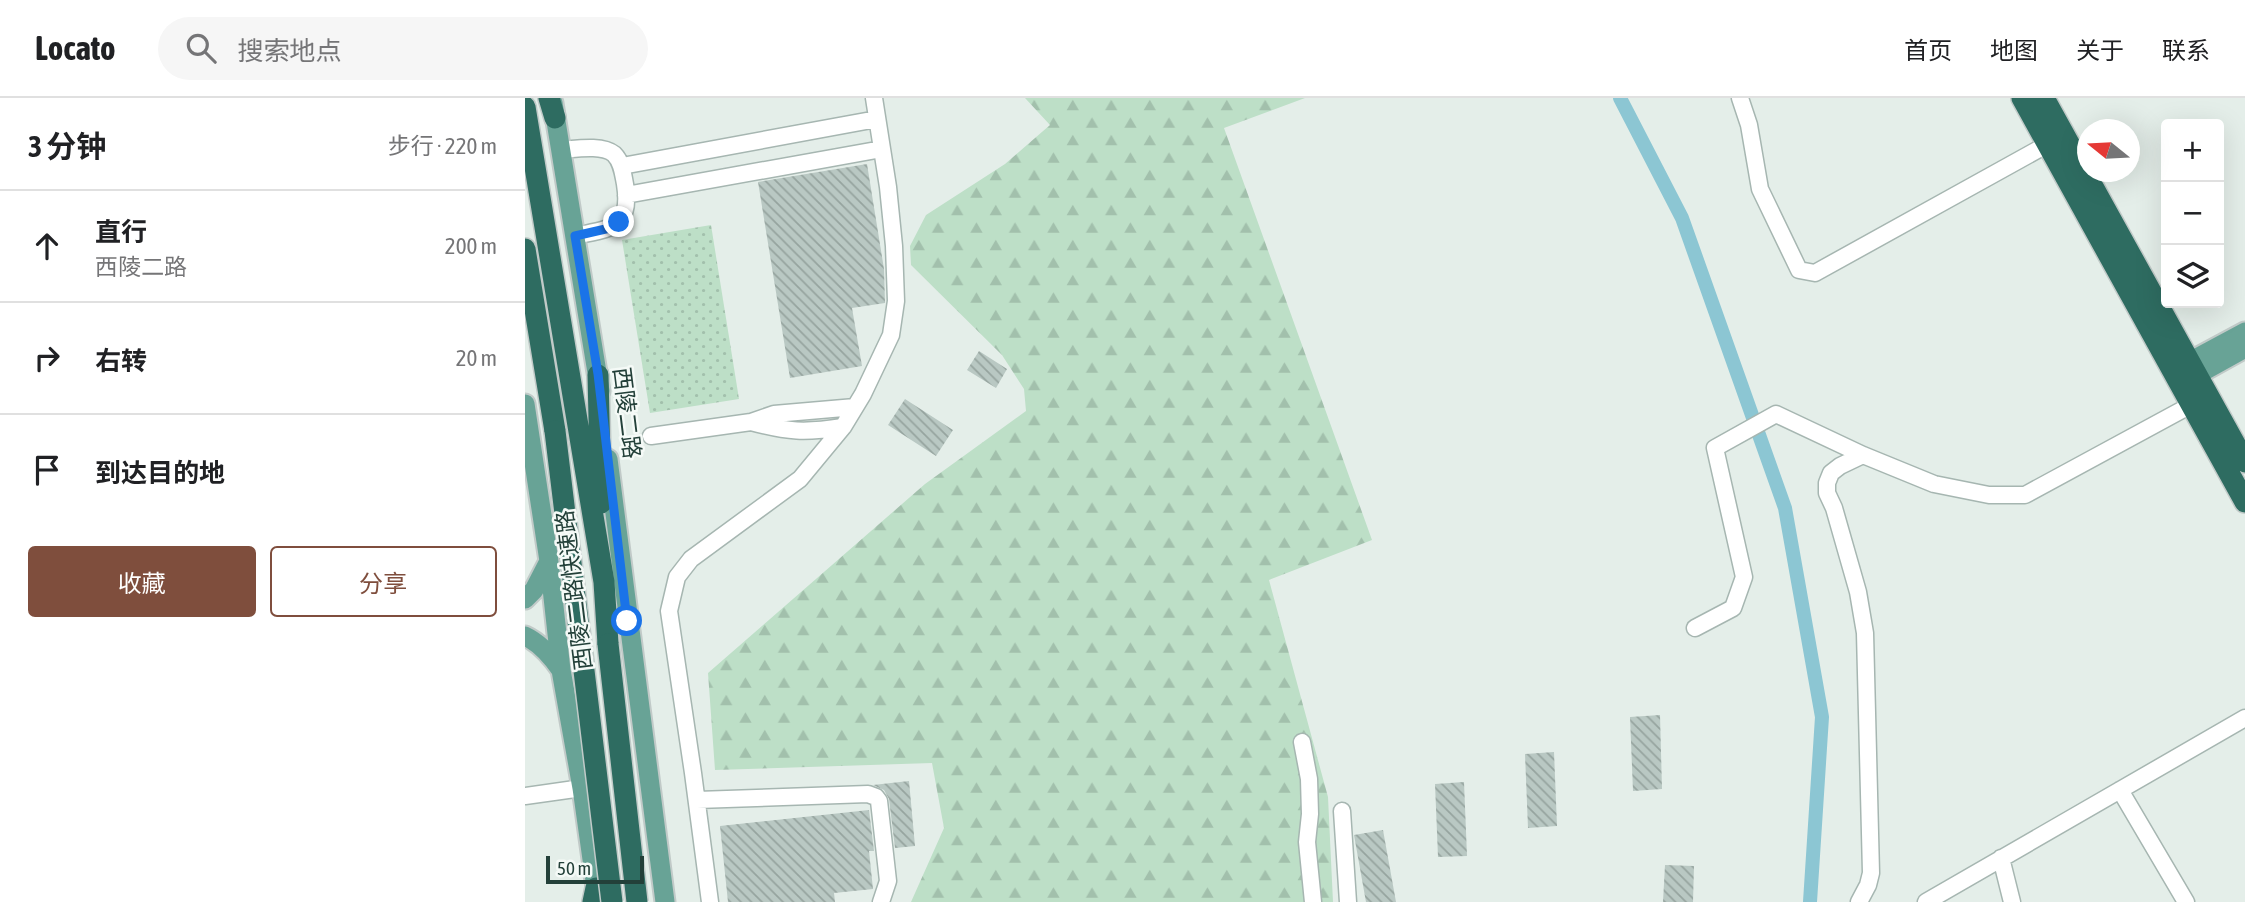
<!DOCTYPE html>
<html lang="zh">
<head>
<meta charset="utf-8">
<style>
  body { margin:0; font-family:"Asap Condensed","Noto Sans SC",sans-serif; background:#f6f6f6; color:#202124 }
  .controls { position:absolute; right:21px; top:21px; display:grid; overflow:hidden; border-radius:7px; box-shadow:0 7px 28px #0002 }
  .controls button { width:63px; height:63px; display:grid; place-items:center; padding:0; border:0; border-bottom:2px solid #e0e0e0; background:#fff; color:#202124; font:35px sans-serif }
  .compass { position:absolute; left:1552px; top:21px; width:63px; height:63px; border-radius:50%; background:#fff; box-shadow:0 7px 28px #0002; rotate:288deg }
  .scale { position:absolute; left:21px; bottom:18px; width:98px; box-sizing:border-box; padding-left:7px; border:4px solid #234039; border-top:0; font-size:19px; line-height:24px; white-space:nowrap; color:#234039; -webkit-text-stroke:5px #f5faf7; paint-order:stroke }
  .stop { position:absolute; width:21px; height:21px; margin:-16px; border:5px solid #1a73e8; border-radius:50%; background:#fff }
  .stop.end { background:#1a73e8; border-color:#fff; box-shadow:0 2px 7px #0008 }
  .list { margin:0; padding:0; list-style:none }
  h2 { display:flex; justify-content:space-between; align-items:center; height:91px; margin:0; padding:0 28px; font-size:30px }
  h2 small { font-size:23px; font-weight:400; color:#757577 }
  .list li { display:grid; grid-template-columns:46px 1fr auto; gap:21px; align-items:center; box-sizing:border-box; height:112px; padding:0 28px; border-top:2px solid #e0e0e0 }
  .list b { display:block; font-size:26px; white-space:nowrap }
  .list p { margin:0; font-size:23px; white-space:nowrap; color:#757577 }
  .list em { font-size:23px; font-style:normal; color:#757577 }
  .actions { display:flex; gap:14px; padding:21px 28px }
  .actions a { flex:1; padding:16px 0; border:2px solid #7f4e3d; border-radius:7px; text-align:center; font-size:24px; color:#7f4e3d }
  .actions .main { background:#7f4e3d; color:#fff }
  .icon { flex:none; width:38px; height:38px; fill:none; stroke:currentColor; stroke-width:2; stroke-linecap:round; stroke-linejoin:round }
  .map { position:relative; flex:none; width:1720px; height:804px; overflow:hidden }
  header { display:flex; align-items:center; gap:42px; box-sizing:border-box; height:98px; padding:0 35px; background:#fff; border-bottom:2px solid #e0e0e0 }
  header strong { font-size:33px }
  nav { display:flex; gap:38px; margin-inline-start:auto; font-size:24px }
  .search { width:490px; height:63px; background:#f6f6f6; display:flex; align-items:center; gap:18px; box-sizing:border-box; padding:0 24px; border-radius:38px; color:#757577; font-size:26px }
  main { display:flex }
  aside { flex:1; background:#fff }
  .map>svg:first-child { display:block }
  .grass { fill:url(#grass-dots) }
  .forest { fill:url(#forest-firs) }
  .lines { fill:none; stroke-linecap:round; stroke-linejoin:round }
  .canal { stroke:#8cc6d3; stroke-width:14 }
  .building { fill:url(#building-back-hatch) }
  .minor-casing { stroke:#a6b6b1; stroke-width:19 }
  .major-casing { stroke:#c1cac8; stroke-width:23 }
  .highway-casing { stroke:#c1cac8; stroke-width:24 }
  .minor { stroke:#fff; stroke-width:16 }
  .major { stroke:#68a396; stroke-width:19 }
  .highway { stroke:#2e6c61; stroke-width:21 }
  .highway-bridge-casing { stroke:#c1cac8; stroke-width:24; stroke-linecap:butt }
  .highway-bridge { stroke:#2e6c61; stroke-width:21 }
  .route { stroke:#1a73e8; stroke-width:9 }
  .labels { text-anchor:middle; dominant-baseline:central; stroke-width:5; stroke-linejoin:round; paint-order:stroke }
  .street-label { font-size:23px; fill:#234039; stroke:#f5faf7 }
</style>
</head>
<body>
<header>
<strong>Locato</strong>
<div class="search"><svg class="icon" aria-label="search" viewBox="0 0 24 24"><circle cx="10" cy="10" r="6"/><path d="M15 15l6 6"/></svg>搜索地点</div>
<nav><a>首页</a><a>地图</a><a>关于</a><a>联系</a></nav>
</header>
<main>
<aside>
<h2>3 分钟<small>步行 · 220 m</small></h2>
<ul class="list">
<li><svg class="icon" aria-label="ahead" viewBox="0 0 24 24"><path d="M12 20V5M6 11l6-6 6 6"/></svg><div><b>直行</b><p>西陵二路</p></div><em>200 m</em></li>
<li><svg class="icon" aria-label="right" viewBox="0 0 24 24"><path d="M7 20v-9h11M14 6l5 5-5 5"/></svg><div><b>右转</b></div><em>20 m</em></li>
<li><svg class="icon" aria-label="arrive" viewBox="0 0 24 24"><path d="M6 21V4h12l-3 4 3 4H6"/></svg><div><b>到达目的地</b></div></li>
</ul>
<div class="actions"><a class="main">收藏</a><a>分享</a></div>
</aside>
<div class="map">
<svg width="1720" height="804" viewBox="0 0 1720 804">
  <defs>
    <pattern id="grass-dots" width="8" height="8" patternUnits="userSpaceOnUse" patternTransform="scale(1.75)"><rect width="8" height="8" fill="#bddfc7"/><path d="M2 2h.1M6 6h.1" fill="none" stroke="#a2c0ac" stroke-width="1.8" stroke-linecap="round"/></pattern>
    <pattern id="forest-firs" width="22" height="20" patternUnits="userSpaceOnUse" patternTransform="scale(1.75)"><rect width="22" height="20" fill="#bddfc7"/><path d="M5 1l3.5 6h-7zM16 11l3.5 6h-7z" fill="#a2c0ac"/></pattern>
    <pattern id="building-back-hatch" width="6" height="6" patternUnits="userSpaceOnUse" patternTransform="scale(1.75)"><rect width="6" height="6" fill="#b9c8c3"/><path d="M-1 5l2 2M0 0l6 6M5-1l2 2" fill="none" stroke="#96a49f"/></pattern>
  </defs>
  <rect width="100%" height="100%" fill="#e4eee9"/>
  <path class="grass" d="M186,127L214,301L125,315L97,142Z"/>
  <path class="forest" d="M500,0H780L699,30L847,442L744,482L803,699L808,804H386L419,730L407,665L190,672L183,575L400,386L501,313L499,291L477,257L386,167L385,148L401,117L480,66L525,27Z"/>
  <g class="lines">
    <path class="canal" d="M1095,0L1157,120L1260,410L1297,619L1285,804"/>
  </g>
  <path class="building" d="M342,66L359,171L360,205L327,210L337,268L265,280L233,84Z
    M454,253L482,271L471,290L442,272Z
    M380,301L428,332L411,358L363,327Z
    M1135,617L1137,691L1108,693L1105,619Z
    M1029,654L1032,728L1003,730L1000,656Z
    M384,683L390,748L370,750L364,701L359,692L348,687Z
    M939,684L942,758L913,759L910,686Z
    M344,712L349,753H344L348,791L309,795L310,804H203L195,728Z
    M858,732L871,804H841L829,737Z
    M1140,767L1169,768L1168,804H1138Z"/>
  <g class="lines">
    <g class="minor-casing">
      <path id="minor" d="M1215,0L1224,27L1235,91L1274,172L1290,175L1523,46
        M35,52C50,51 77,46 89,56C97,64 98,76 100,86C107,131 86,130 50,138
        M97,68L352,21
        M101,97L357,51
        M226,324C263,334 280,335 318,329
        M126,338L226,324L249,316L330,309
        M1170,530L1208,510L1219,479L1190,350L1251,316L1338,357L1409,386L1464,397H1500L1666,307
        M777,644L784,681L785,716L782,744L788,804
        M1595,692L1661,804
        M0,698L57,690
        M172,702L343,696L351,699L354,703L363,783L356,804
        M817,713L823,804
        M1476,760L1487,804
        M185,804L168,675L144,513L152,479L166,461L275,381L318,329L338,296L366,237L371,203L369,148L363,89L349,0
        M1334,804L1343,787L1346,775L1340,535L1333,494L1309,410L1302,395V385L1306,375L1315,368L1338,357
        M1401,804L1720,620"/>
    </g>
    <g class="major-casing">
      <path id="major" d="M28,5L75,293
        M1653,270L1720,234
        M1659,284L1720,250
        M0,306L24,463L36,572L57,690L73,804
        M83,361L140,804
        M0,501L9,492L24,463
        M0,538C15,545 27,559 36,572"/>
    </g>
    <g class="highway-casing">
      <path id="highway" d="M24,0L30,20
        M1497,0L1720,404
        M1519,0L1720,364
        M0,9L79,484L83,546
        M0,151L30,333
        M73,277L76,405
        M68,804L71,790"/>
    </g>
    <use href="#minor" class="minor"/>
    <use href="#major" class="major"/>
    <use href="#highway" class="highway"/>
    <g class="highway-bridge-casing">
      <path id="highway-bridge" d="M30,333L87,804
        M83,546L112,804"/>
    </g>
    <use href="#highway-bridge" class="highway-bridge"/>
  </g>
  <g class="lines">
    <path class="route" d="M94,124L85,130L50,138L73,276L102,523"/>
  </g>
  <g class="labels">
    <g class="street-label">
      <text transform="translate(102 315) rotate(83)">西陵二路</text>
      <text transform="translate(49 492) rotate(-97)">西陵二路快速路</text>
    </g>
  </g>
</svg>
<div class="controls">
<button>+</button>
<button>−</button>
<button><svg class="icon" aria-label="layers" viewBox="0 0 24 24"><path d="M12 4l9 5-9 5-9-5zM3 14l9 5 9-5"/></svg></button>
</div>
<svg class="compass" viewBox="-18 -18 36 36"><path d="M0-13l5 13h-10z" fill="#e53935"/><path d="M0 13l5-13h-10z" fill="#757577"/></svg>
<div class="scale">50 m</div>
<div class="stop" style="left:102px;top:523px"></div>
<div class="stop end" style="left:94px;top:124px"></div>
</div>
</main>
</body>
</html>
